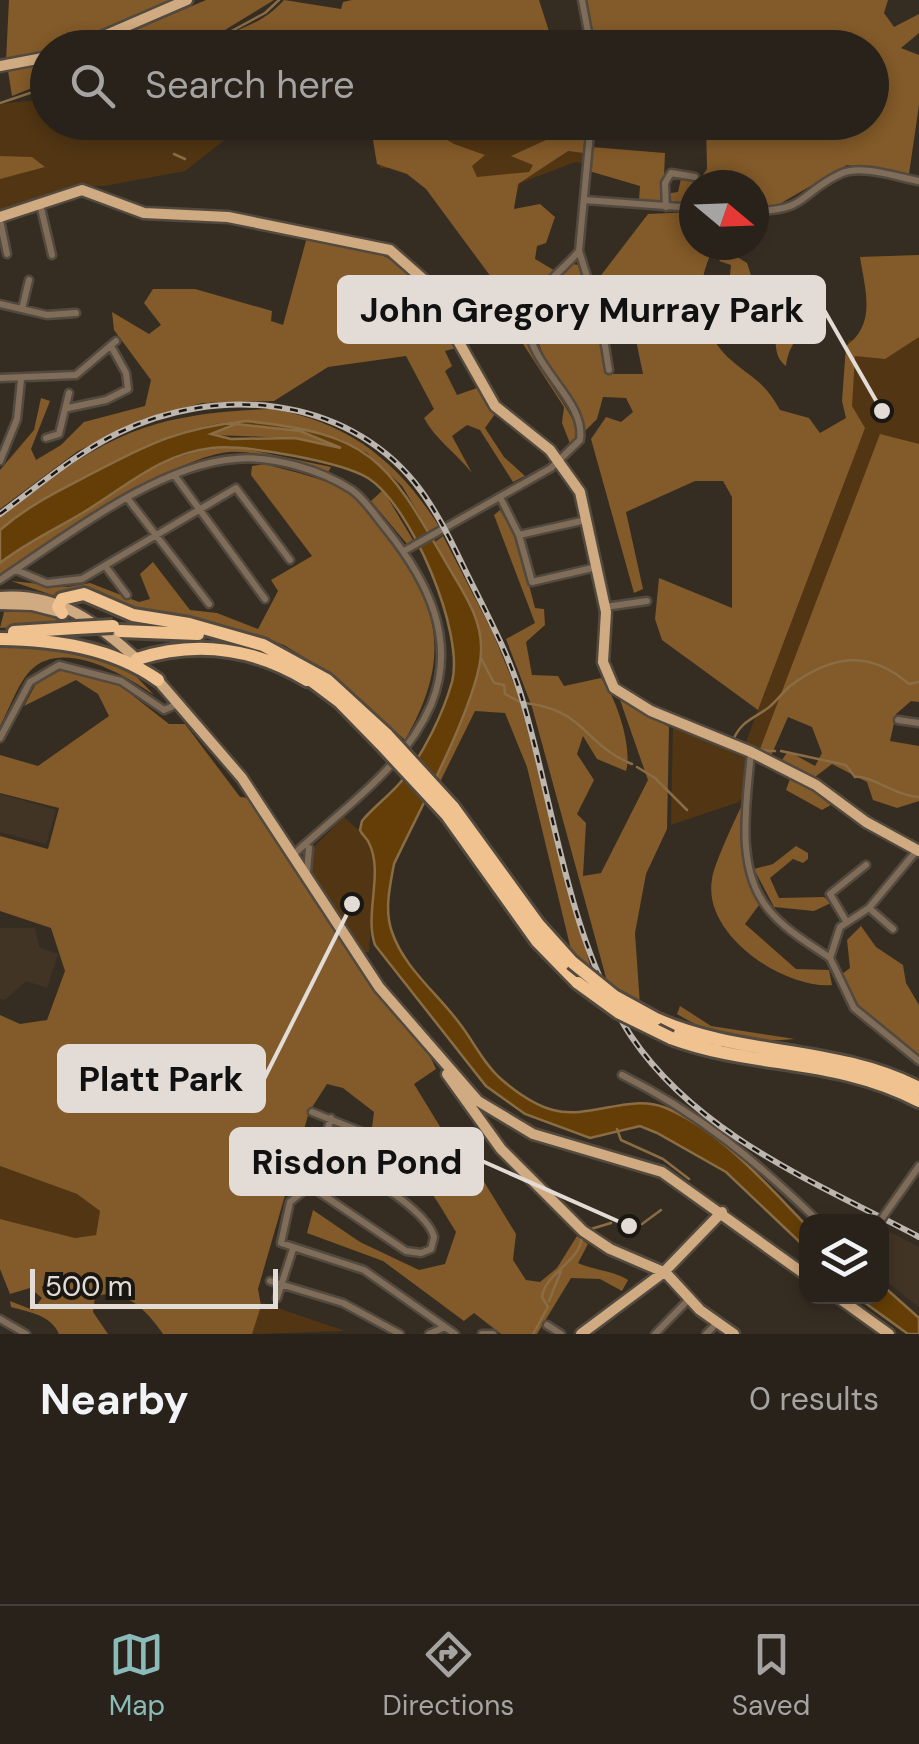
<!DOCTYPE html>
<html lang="en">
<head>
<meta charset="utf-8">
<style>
  body { margin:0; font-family:"DM Sans",sans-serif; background:#342f27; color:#f1f3f6 }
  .controls { position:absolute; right:30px; bottom:30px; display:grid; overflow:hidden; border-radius:20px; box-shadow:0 5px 15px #0003 }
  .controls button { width:90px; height:90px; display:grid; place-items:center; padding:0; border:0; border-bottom:2px solid #443f39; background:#28221a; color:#f1f3f6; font:50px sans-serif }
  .compass { position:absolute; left:679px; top:170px; width:90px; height:90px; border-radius:50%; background:#28221a; box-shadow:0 5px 15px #0003; rotate:109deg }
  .scale { position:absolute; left:30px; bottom:25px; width:248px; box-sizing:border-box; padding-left:10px; border:5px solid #e3dcd6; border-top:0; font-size:28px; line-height:35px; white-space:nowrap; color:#e3dcd6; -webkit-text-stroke:8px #1a1611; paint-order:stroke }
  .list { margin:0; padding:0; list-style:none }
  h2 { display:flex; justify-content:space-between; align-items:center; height:130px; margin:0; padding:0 40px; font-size:42px }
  h2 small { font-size:32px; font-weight:400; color:#a5a4a2 }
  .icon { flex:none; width:55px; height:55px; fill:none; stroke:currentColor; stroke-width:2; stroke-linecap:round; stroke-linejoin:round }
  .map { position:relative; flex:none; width:919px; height:1334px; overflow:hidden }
  .search { position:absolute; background:#28221a; box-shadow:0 5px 15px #0003; left:30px; right:30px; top:30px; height:110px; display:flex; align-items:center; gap:25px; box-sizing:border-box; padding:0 35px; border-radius:55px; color:#a5a4a2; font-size:38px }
  .sheet { height:270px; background:#28221a }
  nav { display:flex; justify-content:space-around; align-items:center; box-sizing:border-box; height:140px; border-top:2px solid #443f39; background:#28221a; font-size:28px; color:#a5a4a2 }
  nav a { display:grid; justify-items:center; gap:5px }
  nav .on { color:#8bbbb9 }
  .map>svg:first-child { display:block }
  .built { fill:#423425 }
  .green { fill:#523613 }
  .forest { fill:#835a29 }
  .water { fill:#643e06; stroke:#8a6d44; stroke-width:2.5; fill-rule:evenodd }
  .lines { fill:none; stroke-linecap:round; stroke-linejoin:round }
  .stream { stroke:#8a6d44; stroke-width:2.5 }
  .minor-casing { stroke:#52493f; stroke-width:11 }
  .major-casing { stroke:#52493f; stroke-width:15 }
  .highway-casing { stroke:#52493f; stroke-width:18 }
  .minor { stroke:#7f6d59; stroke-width:6 }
  .major { stroke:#d0aa80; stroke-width:10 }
  .highway { stroke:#f0c28f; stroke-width:12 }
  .rail-casing { stroke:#bdb6af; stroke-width:6 }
  .rail { stroke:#1a1611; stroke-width:2.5; stroke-dasharray:8; stroke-linecap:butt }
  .minor-bridge-casing { stroke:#52493f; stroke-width:11; stroke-linecap:butt }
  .highway-bridge-casing { stroke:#52493f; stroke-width:18; stroke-linecap:butt }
  .minor-bridge { stroke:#7f6d59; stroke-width:6 }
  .highway-bridge { stroke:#f0c28f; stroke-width:12 }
  .leader { fill:none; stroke:#e3dcd6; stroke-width:4 }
  .callout-dot { fill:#e3dcd6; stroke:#1a1611; stroke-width:4 }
  .callout { fill:#e3dcd6; stroke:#e3dcd6; stroke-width:4 }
  .callout-label { font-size:35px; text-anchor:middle; font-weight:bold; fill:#111 }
</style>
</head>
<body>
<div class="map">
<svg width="919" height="1334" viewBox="0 0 919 1334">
  <rect width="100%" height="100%" fill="#362d22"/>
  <path class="built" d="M0,794L56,810L46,844L0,832Z
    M0,928H35L39,947L58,954L47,988L26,981L5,1000L0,999Z
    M886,1230L919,1247V1307L882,1278V1234Z"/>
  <path class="green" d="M47,99L48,122L241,123L240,128L185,171L104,186H76L0,214V104Z
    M371,123H664L663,139L587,135L583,163L575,162L520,183L504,235L445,169L380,168L377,130Z
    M919,255V455L795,664L760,749L746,742L845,481L848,340L880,344L860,257Z
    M673,727L745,758L744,794L739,802L671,825Z
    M344,817L371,841L376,861L369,952L360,953L316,884L309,861L315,846Z
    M0,1166L77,1194L100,1211L96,1235L75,1238L0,1219Z
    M260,1302L345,1331L252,1334Z"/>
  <path class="forest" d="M9,0H179L84,41L6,61Z
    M206,0H274L197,47H95Z
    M284,0L341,9L343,2L352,0H539L554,47H297L255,30L247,37L265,47H205C235,27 259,28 284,0Z
    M585,0H888L884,13L894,27L919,14V33L901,48L919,55V105L909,174L847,165L776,206H754V185H694V204L671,203V193L678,192L681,179L699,181L707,169L706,123L872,122V48L593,47Z
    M47,63V82L12,96L8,71Z
    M370,123H419L454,144L485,155L472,166L477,177L529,172L533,165L511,156L559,134L571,123H589L584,153L568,151L518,184L514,209L540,204L555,217L546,243L537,246L535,259L557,272C494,341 547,363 579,432L571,446L562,423L564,407L514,330L494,281L426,189L407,174L377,164Z
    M595,123H664L663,139L593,135Z
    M591,147L665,153L663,202L639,200L640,186L589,171Z
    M0,156L32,157L45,167L0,179Z
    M694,212V245H716C693,281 697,330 731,360C754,380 764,381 780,410L809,418L820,433L846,418L842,401L846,346C877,324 865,290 860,257L919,255V337L885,359L855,356L852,406L865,428L758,710L662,640L655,619L659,578L732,608V497L723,481H695L626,512L643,589L634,593L591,439L606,417L621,422L633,412L626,398L603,397L597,419L585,431C572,382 527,360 537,307L543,317L564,312L563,291L552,286L573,264L578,265L587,296L584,301L567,303L566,315L593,311L606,374H643L632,321H604L592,287L648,214Z
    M307,237C405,253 411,263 456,348L445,351L452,366L445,371L457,395L477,388L495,414L485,428L504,457L525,476L513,482L480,430L467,425L452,436L472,473C456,453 435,439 424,418L434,409L406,356L328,367L274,401L202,403L143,419L78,451L0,509V470L34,430L41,398L50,401L31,449L36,460L61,445L84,422L145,406L151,380L114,330L112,312L149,334L161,325L144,303L153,289H195L272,311L271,321L283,325Z
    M729,252L747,263L760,303L773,307L789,293L809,287L816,323C798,336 789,344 786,366C772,355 779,344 772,330C764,315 754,303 742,291L728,295L731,265L719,261Z
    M273,409C350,423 399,462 440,528L430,533L402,486L367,453L339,439L303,432L343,449L295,438L211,435L236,424L297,430C224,404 155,441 92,474C57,492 31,503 0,530V517C102,438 142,413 273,409Z
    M880,434L919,444V702L911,701L896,714L890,741L919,746V801L897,808L873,800L867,782L832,764L815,777L782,760L788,751L815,766L822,753L812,727L788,717L771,756L760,749Z
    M236,447L331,467L326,476C297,466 261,450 229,452C174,456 51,545 0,577V563C28,541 59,529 87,510C136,477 175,448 236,447Z
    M265,464C293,472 329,479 353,495C366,504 376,524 386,537C442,607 451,660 405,740L336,677L284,645L234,628L151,617L79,590L52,595L11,581L68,587L90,583L139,602L150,599L140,574L153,562L190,610L217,613L258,629L278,591L271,580L312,556L251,475L252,466Z
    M383,490L413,540L407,544L371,501Z
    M500,510L517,539L535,608L544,609L545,625L526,642L532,675L558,676L564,686L601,678C616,696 633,748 626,771L597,759L583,736L577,754L594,780L577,814L586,823L583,876L601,873L648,780L620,700L669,727L667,829L646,874L635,933L640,1005L608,985L532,707L506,639L535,623L494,515Z
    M443,536L492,631L517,691L592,972L572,954L527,767L505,713L475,711L440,782L434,776L479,671C486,626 456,580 435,542Z
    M4,612H35L76,623L0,628Z
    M66,646L131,671L154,695C125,675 63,638 31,670C18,683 9,710 0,726V647Z
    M65,669L113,680L169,724H185L240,797L251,798L358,965L430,1056L436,1069L414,1084L450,1143L472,1162L516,1234L513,1260L526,1280L540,1282L557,1268L577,1236L588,1244L578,1263C596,1271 612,1270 628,1280L622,1291L600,1279L571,1278L537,1334H501L474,1313L464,1321L383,1261L307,1233L313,1210L360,1242L419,1270L445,1264L456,1232C435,1197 407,1150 372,1128L374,1112L343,1088L327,1084L309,1112L258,1289L261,1306L252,1334H163C148,1312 123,1285 95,1297L93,1312L108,1334H59C51,1315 29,1312 11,1307L10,1301L33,1310L42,1298L30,1288L10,1294L0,1269V1219L75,1238L96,1235L100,1211L77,1194L0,1166V1015L20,1024L47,1020L65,971L51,928L0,911V836L48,849L59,808L0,793V755L38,766L109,716L98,694L76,680L24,706L38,680Z
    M791,776L834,803L822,810L786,790Z
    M744,801L743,858L759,905L745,924L796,969L829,970L832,985C784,989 702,935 712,879C714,864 736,817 744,801Z
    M796,846L808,853V859L803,863L793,859L770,878L779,898L824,897L831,903L814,911L774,907L754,869L773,864Z
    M861,926L876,947L903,965L906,983L919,1005V1055L852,1000L842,974L850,968L847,940Z
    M680,1006L711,1026L795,1039C750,1043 715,1038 677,1014Z"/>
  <path class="water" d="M246,421C370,434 386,458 445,561C461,589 483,618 481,652C480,698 416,817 394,864C390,886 384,910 392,932C404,968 438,994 460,1024C474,1042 483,1063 501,1079C516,1092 534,1105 553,1110C590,1120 629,1093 666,1108C721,1131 766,1184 806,1225V1248L726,1172L657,1133L640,1126L590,1138L525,1114L486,1086L375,945C364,914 384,873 369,843C367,838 362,835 360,830L362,821C374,806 392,794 404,778C424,752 443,714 452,682C465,633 411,505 368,478C342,462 244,444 212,448C160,454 127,486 84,512C56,529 27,542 0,563V530C30,504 59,491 93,473C150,443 181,428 246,421ZM236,424L300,431L341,448L295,438L231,439L211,434Z
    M882,1285L919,1318V1334H908L857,1297L882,1296Z"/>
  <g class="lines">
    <path class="stream" d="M200,48L265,13L279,0
      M0,103L48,87
      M174,154L185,159
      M481,658L494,683L504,685L505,694L520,702
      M525,703C586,710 583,744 632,764
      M734,738C742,721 753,719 768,708C776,702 782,693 790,686C832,655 869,649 909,684L919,682
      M758,750L775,751
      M781,751L846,765L855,777C871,775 896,796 919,797
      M637,767L655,778L687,810
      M617,1129L621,1140L663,1159L689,1179
      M642,1224L661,1210
      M591,1229L611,1223
      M549,1301L561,1271
      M533,1334L548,1307L542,1297C545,1273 580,1262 582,1237"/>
    <g class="minor-casing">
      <path id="minor" d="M582,0L591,48
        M591,122L579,251L601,321L609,370
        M584,200L694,208
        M40,204L52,255
        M666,207L665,183L671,173L695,177
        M754,211C809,210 798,194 840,174C861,164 896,177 919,181
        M0,220L7,254
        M0,304L47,315L76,313
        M22,309L29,280
        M0,378L76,375L116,341
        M68,408L106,400L128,389L126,373L111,346
        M46,438L59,434L69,393
        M0,461L17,419L21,380
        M175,476L265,599
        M500,497L519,535L532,582L597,567
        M128,499L209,604
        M519,535L586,520
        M404,551L551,468L580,440C587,393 510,358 533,304C542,284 565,268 579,251
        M106,567L127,595
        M16,570L47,583L82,579L236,488L290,560
        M0,580C65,537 157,465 235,459C271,455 322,470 352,490C366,500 376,517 387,530C427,580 458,640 431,705C403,769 341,810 293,855
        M605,607L647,601
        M898,720L919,723
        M0,738L30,682L59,665L121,681L164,710L180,703
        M751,752C747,801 734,869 769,910C785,930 810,944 830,958
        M918,849L869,908L840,927L830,958L854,1008L919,1061
        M307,872L309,848
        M869,908L893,929
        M846,921L830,894L866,865
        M622,1075C698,1113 758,1162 819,1222
        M312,1112L362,1132
        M331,1118L310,1186L290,1202L281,1243L364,1270L455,1334
        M310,1186L406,1251L421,1253L431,1249L434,1237C428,1210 349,1162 322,1152
        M885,1214L919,1166
        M270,1281L343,1303L400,1334
        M277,1298L293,1249
        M0,1319L26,1334
        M547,1325L561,1334
        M429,1334L445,1327
        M482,1334H493
        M655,1334L689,1299
        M706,1334L717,1323"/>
    </g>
    <g class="major-casing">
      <path id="major" d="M76,48L187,0
        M0,66L48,57
        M0,217L82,190L144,213L228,217L390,250L423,279L495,406L550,450L580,492L606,612L603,662L614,688L651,711L751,752L816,785L866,822L919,851
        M0,597C59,592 98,624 139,661
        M0,604L32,605L63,613
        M155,677L242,778L379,987L478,1101L533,1134L662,1172L806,1275
        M447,1074L501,1149L583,1231L610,1249L666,1273L700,1310L734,1334
        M836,1296L889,1334
        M581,1334L664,1272L722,1212"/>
    </g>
    <g class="highway-casing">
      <path id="highway" d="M62,613L58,607L62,599L84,594L133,615L189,624L263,645L327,680L387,735
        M120,631L198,634
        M14,632L76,628
        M0,639C55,640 111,647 158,680
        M137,659C196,640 254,648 307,680
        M304,675L340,702L381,744
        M453,807L538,924L572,962
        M447,815L537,941L578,983
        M656,1019C741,1057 835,1045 919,1088
        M671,1038C755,1069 835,1057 919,1101"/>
    </g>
    <use href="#minor" class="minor"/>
    <use href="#major" class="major"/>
    <use href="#highway" class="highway"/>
    <g class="rail-casing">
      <path id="rail" d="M0,514C38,486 75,454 118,433C216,385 344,395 415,483C439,513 454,548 471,582C489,618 508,654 520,692C554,802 567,939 631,1036C698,1136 817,1183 919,1237"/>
    </g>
    <use href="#rail" class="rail"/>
    <g class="minor-bridge-casing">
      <path id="minor-bridge" d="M881,1220L885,1214"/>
    </g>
    <g class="highway-bridge-casing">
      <path id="highway-bridge" d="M76,628L113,626
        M387,735L453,807
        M381,744L447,815
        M572,962L614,996L656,1019
        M578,983L618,1012L671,1038"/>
    </g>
    <use href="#minor-bridge" class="minor-bridge"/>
    <use href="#highway-bridge" class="highway-bridge"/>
  </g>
  <path class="leader" d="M882 411L824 310M352 904L264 1079M629 1226L482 1161"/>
  <g class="callout-dot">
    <circle cx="882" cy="411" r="10"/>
    <circle cx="352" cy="904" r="10"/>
    <circle cx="629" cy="1226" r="10"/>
  </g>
  <g class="callout">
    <rect x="339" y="277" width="485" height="65" rx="10"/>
    <rect x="59" y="1046" width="205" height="65" rx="10"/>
    <rect x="231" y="1129" width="251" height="65" rx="10"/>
  </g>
  <g class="callout-label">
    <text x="582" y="322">John Gregory Murray Park</text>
    <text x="161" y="1091">Platt Park</text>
    <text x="357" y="1174">Risdon Pond</text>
  </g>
</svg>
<div class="controls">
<button><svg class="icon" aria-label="layers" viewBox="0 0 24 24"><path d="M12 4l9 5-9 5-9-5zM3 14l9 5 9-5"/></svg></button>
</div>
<svg class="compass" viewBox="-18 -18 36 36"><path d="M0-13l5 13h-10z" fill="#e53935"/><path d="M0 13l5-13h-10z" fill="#a5a4a2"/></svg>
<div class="scale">500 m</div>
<div class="search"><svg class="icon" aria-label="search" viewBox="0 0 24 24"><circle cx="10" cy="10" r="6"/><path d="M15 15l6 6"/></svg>Search here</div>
</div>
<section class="sheet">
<h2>Nearby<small>0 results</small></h2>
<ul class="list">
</ul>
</section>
<nav>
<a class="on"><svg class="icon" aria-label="map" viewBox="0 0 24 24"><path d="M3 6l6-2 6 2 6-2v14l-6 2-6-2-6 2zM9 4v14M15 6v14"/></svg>Map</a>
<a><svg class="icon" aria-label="directions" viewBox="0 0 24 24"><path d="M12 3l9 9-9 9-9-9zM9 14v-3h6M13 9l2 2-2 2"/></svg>Directions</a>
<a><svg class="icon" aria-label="saved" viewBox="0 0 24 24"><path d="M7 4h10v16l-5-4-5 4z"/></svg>Saved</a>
</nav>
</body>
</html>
